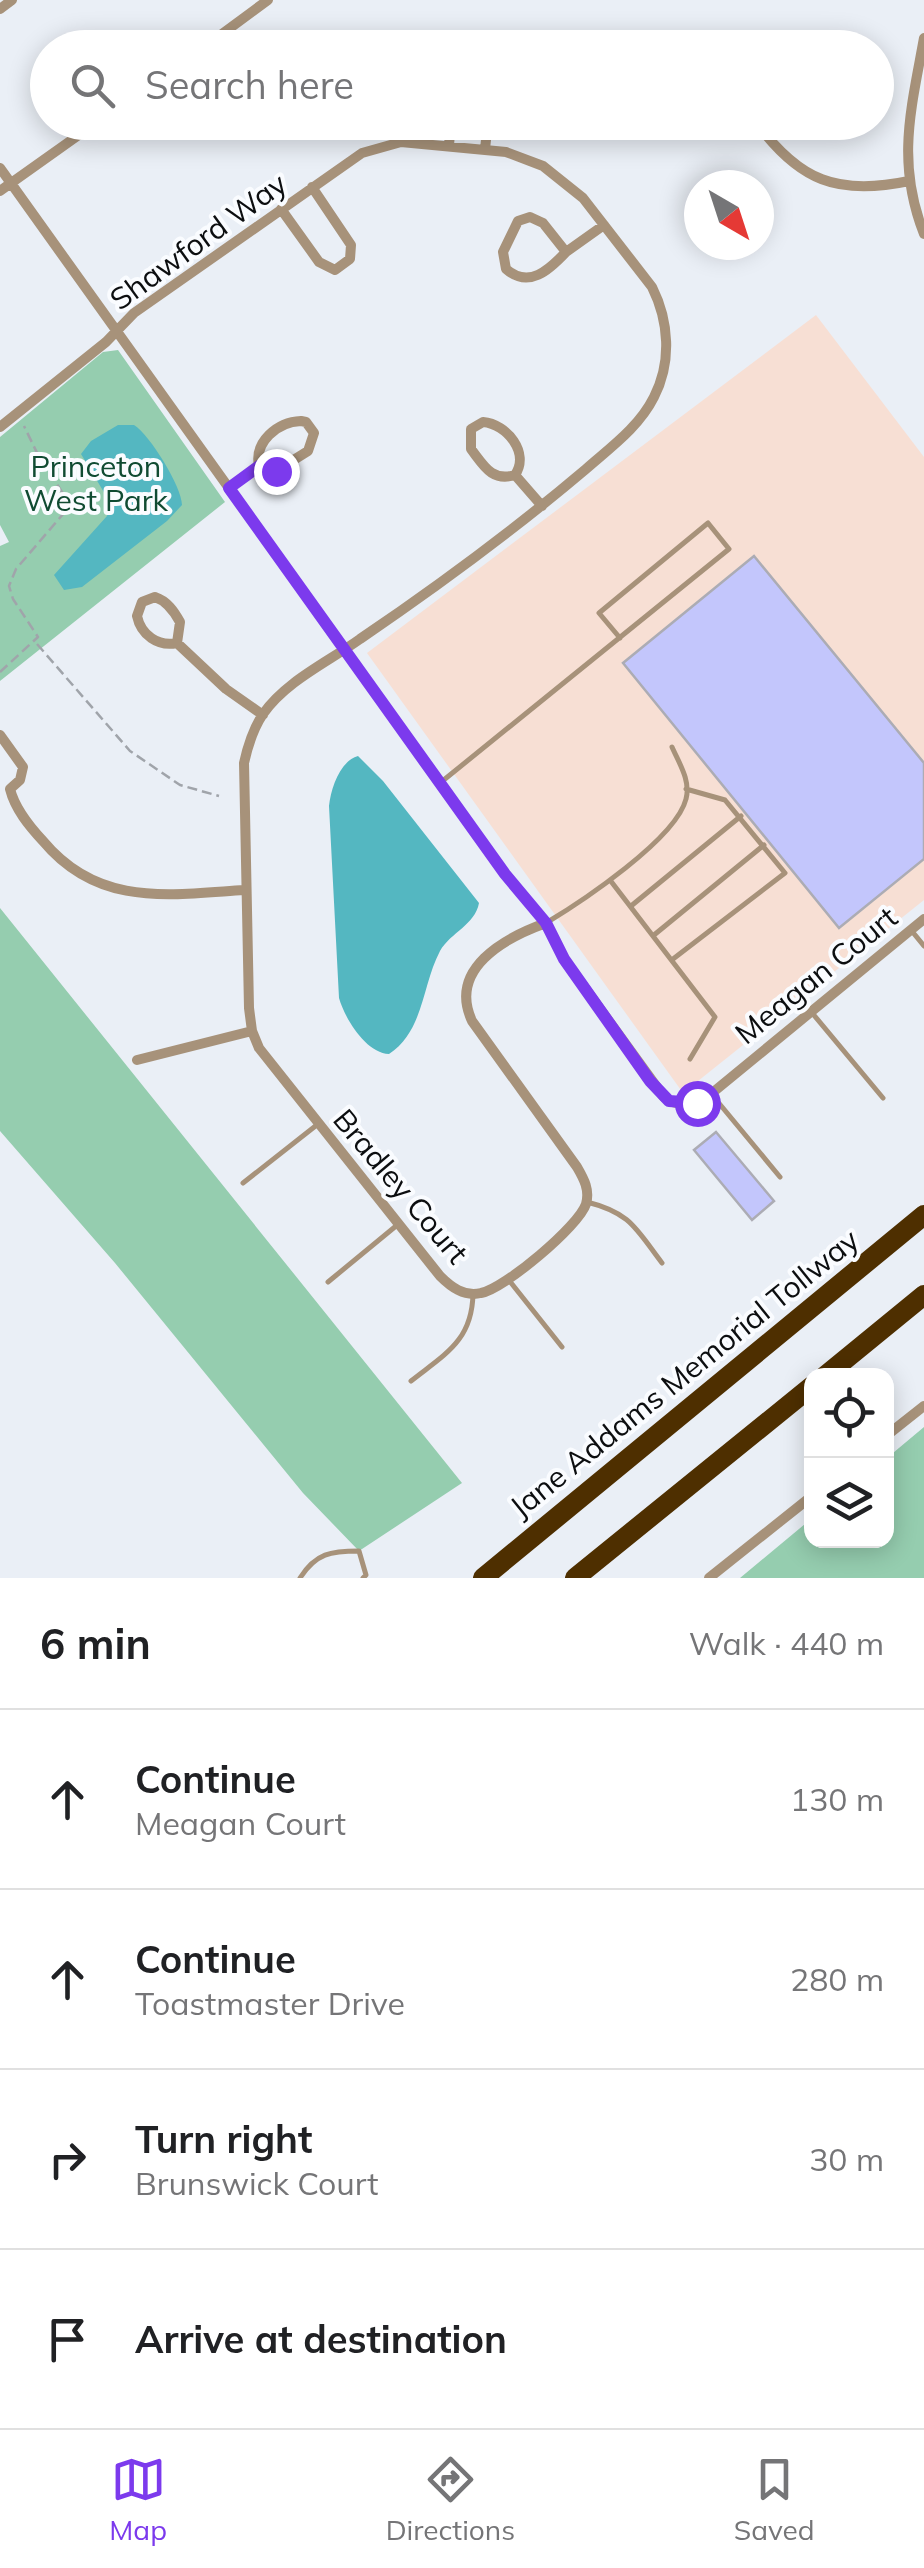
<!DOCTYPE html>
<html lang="en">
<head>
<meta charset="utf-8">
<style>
  body { margin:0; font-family:Mulish,sans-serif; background:#f6f6f6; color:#202124 }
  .controls { position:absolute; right:30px; bottom:30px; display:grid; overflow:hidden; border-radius:20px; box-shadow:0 5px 25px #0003 }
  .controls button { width:90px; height:90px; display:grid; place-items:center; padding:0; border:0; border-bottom:2px solid #e0e0e0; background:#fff; color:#202124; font:50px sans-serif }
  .compass { position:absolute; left:684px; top:170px; width:90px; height:90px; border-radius:50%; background:#fff; box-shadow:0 5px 25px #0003; rotate:141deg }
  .stop { position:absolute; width:30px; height:30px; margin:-22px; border:8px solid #7c3aed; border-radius:50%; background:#fff }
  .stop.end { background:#7c3aed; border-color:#fff; box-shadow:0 2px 10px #0008 }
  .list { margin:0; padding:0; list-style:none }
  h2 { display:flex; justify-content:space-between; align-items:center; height:130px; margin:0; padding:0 40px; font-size:42px }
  h2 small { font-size:32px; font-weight:400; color:#757577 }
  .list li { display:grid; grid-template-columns:65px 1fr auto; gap:30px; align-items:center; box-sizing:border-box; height:180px; padding:0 40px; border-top:2px solid #e0e0e0 }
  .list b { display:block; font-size:38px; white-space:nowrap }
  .list p { margin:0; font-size:32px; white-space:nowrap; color:#757577 }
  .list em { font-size:32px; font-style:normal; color:#757577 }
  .icon { flex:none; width:55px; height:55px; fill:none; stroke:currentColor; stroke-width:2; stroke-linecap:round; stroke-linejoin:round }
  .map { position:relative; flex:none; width:924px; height:1578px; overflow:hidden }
  .search { position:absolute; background:#fff; box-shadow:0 5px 25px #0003; left:30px; right:30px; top:30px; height:110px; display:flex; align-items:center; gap:25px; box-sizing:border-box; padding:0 35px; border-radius:55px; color:#757577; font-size:38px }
  .sheet { height:850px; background:#fff }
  nav { display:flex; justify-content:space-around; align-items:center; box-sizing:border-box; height:140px; border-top:2px solid #e0e0e0; background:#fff; font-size:28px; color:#757577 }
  nav a { display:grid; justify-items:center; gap:5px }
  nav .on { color:#7c3aed }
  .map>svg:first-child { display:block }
  .industrial { fill:#f7dfd4 }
  .green { fill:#95cdaf }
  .water { fill:#54b7c1 }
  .building { fill:#c3c6fc; stroke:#acacb4; stroke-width:2.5 }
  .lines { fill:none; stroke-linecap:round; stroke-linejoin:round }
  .path { stroke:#a0a4aa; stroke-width:2.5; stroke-dasharray:10 5; stroke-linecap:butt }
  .service { stroke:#a7927a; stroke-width:5 }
  .minor { stroke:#a7927a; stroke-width:10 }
  .motorway { stroke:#4e2f00; stroke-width:20 }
  .route { stroke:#7c3aed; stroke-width:12 }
  .labels { text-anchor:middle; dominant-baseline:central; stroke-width:8; stroke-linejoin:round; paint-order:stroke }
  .street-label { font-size:30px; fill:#0c0e10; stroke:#fafcff }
  .park-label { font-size:30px; fill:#104b32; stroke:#fafcff }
</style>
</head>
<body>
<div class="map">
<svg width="924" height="1578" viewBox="0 0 924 1578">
  <rect width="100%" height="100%" fill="#eaeff6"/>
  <path class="industrial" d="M816,315L924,457V900L683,1093L367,653Z"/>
  <path class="green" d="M118,350L225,502L0,681V546L9,542L0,525V437L103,352Z
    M0,908L462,1483L359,1551L303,1493L115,1263L0,1131Z
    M924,1427V1578H740L811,1519L812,1540H886L887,1458Z"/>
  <path class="water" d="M118,425H134C150,435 182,487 182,505L167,521L82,587L64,590L54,575L107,516L111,504L81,454L91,441Z
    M358,756L383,781L479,903C475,925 451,932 440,951C422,985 424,1031 389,1054C366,1053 345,1019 339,998L329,806C331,788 340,761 358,756Z"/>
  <path class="building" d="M754,556L924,763V859L839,928L623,663Z
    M716,1132L774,1201L752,1220L694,1150Z"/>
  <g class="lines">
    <path class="path" d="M37,644L130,751L180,785L219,796
      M0,672L38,637L13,599L9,586L16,569L64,513L68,501L39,457L24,426"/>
    <path class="service" d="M440,783L729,549L708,523L599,613L620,638
      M610,880L715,1017L690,1059
      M631,906L741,816
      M546,923C581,902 676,839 686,799C691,781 679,763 672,747
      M911,930L924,946
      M654,935L764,845
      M673,959L785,873L725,800L686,789
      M813,1014L883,1098
      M713,1096L780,1177
      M243,1183L318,1124
      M587,1202C631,1213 636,1229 662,1263
      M508,1279L562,1347
      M328,1282L396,1226
      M411,1381C445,1354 472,1341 473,1294
      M300,1578C316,1553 331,1551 359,1551L366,1575L363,1578"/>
    <path class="minor" d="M0,9L12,0
      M924,38C911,110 896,162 924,234
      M203,48L268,0
      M756,122C799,181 838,196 909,181
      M449,145L451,122
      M485,149L488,122
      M0,168L505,874L546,923L564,959L664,1097C677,1107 692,1106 706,1098L924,919
      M0,191L97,122
      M281,209L319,262L335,270L350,259L351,245L312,187
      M530,217L543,223L566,252C549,270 529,289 506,269L503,252L518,221Z
      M566,252L604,225
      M301,421L306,422L314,433L308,451L276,471L259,466C254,442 277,422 301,421Z
      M483,422C507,424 530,453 515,475C492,482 484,466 471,449V429Z
      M0,427L106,342L134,313L362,153L401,142L506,152L543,166L583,198L652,287C669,321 672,362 654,397C639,427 611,447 586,469C514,530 438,586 360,639C328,662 286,681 263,714C253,729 248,745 244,763L249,1008L252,1031L259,1048L440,1276C451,1287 464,1297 481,1293C504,1289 579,1226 586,1204C590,1190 584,1179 577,1167L472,1021C448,969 504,938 546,923
      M515,475L542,506
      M229,488L259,466
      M177,643L180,622C174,611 167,601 155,597L142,602L137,616C141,635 158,647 177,643L226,689L263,715
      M0,735L23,767L20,780L10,789
      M10,789C15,809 29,826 43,841C98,907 167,895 244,890
      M137,1060L252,1031
      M886,1436L924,1406
      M709,1578L812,1496"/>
    <path class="motorway" d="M825,1376L924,1295
      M483,1578L924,1215
      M575,1578L812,1386"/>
  </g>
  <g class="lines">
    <path class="route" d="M276,471L259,466L229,488L505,874L546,923L564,959L650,1081L669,1101L697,1103"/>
  </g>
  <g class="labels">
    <g class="street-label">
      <text transform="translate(198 241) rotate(-36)">Shawford Way</text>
      <text transform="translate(816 975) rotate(-39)">Meagan Court</text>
      <text transform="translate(401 1186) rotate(50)">Bradley Court</text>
      <text transform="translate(684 1373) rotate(-39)">Jane Addams Memorial Tollway</text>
    </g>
    <g class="park-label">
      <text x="96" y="466">Princeton<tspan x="96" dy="34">West Park</tspan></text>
    </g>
  </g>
</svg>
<div class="controls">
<button><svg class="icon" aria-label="locate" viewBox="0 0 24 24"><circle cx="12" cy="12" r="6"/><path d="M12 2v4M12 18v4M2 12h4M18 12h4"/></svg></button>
<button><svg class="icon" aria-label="layers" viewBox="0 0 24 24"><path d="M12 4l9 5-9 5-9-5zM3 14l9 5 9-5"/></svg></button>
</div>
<svg class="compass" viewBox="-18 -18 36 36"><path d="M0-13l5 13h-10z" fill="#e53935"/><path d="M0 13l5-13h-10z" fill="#757577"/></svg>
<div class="stop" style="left:697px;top:1103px"></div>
<div class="stop end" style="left:276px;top:471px"></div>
<div class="search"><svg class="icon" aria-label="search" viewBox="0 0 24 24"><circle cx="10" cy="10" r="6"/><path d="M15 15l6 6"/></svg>Search here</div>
</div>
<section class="sheet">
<h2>6 min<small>Walk · 440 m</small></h2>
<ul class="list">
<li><svg class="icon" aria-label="ahead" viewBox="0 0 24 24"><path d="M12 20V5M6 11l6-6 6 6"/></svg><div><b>Continue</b><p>Meagan Court</p></div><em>130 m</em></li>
<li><svg class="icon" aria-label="ahead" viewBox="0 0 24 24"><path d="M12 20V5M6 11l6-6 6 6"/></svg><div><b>Continue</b><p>Toastmaster Drive</p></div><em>280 m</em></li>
<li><svg class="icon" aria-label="right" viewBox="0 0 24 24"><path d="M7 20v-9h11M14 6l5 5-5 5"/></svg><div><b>Turn right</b><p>Brunswick Court</p></div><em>30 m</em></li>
<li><svg class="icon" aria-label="arrive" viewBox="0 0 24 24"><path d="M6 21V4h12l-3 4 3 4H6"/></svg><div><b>Arrive at destination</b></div></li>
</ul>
</section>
<nav>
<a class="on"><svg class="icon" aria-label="map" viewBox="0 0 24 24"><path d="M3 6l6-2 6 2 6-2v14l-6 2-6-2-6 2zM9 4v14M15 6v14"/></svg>Map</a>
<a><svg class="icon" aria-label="directions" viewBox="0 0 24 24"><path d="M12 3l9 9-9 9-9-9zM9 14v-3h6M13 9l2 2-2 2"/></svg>Directions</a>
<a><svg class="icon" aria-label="saved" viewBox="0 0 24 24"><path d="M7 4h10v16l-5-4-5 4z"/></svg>Saved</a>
</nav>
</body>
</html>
